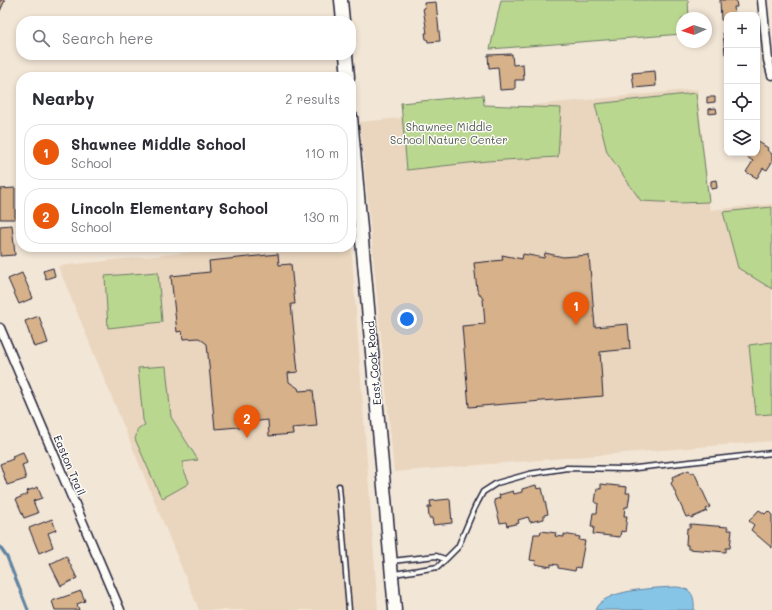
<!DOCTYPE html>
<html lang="en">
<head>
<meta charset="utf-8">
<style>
  body { margin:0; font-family:Mali,sans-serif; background:#f7f7f7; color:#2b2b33 }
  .controls { position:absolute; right:12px; top:12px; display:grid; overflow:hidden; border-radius:8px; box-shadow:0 2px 6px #0003 }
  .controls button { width:36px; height:36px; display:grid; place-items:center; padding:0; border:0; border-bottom:1px solid #e1e1e2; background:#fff; color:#2b2b33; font:20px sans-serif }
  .compass { position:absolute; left:676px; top:12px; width:36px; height:36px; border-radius:50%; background:#fff; box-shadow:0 2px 6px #0003; rotate:267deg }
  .you { position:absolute; left:407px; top:319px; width:14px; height:14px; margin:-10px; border:3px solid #fff; border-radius:50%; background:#1a73e8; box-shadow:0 0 0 6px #1a73e833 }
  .badge { display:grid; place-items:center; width:26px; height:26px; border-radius:50%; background:#ea580c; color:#fff; font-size:13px; font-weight:700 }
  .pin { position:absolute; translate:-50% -33px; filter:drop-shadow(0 1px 2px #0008) }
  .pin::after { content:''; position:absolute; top:21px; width:14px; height:12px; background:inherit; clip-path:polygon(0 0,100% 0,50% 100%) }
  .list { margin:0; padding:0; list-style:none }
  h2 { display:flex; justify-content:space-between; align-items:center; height:52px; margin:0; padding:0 16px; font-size:17px }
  h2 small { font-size:13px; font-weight:400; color:#7c7c81 }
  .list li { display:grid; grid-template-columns:26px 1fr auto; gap:12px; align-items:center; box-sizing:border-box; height:56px; margin:0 8px 8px; padding:0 8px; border:1px solid #e1e1e2; border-radius:16px }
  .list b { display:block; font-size:15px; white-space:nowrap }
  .list p { margin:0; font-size:13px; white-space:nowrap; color:#7c7c81 }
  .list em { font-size:13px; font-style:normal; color:#7c7c81 }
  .icon { flex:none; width:22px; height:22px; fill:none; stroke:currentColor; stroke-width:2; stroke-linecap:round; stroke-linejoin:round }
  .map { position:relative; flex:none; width:772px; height:610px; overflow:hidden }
  .search { position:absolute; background:#fff; box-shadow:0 2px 6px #0003; left:16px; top:16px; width:340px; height:44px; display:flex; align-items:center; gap:10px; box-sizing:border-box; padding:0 14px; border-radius:16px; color:#7c7c81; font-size:15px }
  .panel { position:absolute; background:#fff; box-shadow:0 2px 6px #0003; left:16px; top:72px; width:340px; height:180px; border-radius:16px }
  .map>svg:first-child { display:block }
  .built { fill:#ead6bf }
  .green { fill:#bad790; stroke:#6e7c66 }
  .water { fill:#87c5e7; stroke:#5f84a2 }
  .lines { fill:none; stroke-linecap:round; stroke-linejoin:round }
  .stream { stroke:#5f84a2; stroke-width:3 }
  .building { fill:#d7b189; stroke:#22223b }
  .lane-casing { stroke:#22223b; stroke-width:7 }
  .street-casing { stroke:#22223b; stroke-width:11 }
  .secondary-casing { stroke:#22223b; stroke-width:15 }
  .lane { stroke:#fdfcf7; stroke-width:4 }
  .street { stroke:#fdfcf7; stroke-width:8 }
  .secondary { stroke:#fdfcf7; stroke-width:12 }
  .labels { text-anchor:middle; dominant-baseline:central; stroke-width:3; stroke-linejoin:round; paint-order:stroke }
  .park-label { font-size:11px; fill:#505854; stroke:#fdfcf7 }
  .street-label { font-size:11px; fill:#22223b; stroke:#fdfcf7 }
</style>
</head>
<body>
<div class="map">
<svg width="772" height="610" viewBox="0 0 772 610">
  <rect width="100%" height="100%" fill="#f2e6d6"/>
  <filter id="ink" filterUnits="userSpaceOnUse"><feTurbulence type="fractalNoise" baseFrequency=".025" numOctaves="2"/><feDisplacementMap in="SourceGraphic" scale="8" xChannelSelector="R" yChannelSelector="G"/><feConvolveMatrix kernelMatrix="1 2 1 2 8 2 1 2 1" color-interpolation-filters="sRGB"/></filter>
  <g filter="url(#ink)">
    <path class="built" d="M697,89L710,210L772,204V441L394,472L360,122Z
      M351,244L378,610H199L58,266L240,247H351Z"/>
    <path class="green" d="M501,0H688L689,18H682V34L490,49Z
      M696,93L709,202L680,203L641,201L607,152L595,104Z
      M483,95L484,105L561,108L558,157L487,161L407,170L401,103Z
      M772,207V289L738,268L723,212Z
      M158,272L162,322L108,328L105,276Z
      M772,342V414L756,415L749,345Z
      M166,366L171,417L198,460L183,462V468L189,482L188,484L163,498L160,495L135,439C139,429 133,430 145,425L143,420L138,368Z"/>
    <path class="water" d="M676,587C691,588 695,595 694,610H595C603,589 656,588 676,587Z"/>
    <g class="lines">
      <path class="stream" d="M0,547L7,557L28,610"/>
    </g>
    <path class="building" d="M0,0H5L0,11Z
      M720,0H736L737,7H734L735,15H727V20H721Z
      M436,2L440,41L428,42L427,39H426L425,33H427L423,8H425L424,3Z
      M727,31V54H725L723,32Z
      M512,54L513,65L523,64L524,80H515V89L500,90L498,67L489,68L488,55Z
      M655,71L656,86L634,88L632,73Z
      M707,97H715V102L707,103Z
      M716,108L717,113L709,114V109Z
      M757,141L768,148L767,150L772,154V162L767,170L763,168L757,178L746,172L753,161L747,157L749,153H757Z
      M716,180L717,188L711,189V181Z
      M15,188V219H0V189Z
      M12,225L15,255L0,256V226Z
      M545,253L563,257L589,255L595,327L628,324L630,349L600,352L603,396L469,407L462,326L485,324L483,299L477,290L474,263L503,260L502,255L522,259L523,254L544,258Z
      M278,254L279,265L291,264L295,304H291L298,372L288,373L289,382L298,388L299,391L313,390L317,426L292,428L293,434L269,436L268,420L250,422V426L215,429L207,344L199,338L183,339L182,331L177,332L171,276L210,272L209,261Z
      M53,268L55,276L46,279L43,271Z
      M22,273L33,298L19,304L8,279Z
      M39,316L48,343L34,347L25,321Z
      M23,452L27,463L22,465L26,479L7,485L0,464L13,459L12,456Z
      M689,470L691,474L694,472L710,507L706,509L707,511L691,518L690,516L686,517L671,483L673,481L672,477Z
      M601,484L627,487L626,493H630L628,507H625L624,516H627L625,532L621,531L620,537L593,534L594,527H591L593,513H597L598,503H595L597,488L601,489Z
      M536,485L537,489L542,488L548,514L544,515V519L530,522L528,517L518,520L519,523L507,526L506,522L500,523L494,500L500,498L499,495L513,491L514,494L522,492V489Z
      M38,487L42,498L33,501L38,513L24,518L16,499L28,494L27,491Z
      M450,499L452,523L433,525L432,518H429L428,507H431L430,501Z
      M759,510L765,514L768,511L772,515V548L751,530L754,525L749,521Z
      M52,519L56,530L48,533L53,547L39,553L29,528Z
      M690,524L728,527V530H732L730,548H726V552L688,549V545H686L687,528H690Z
      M541,531L556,533L555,536L564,537V534L580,537L579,540L585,541L580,568L576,567L575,571L558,568V565L551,564V567L535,564L536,561L530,560L534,534H540Z
      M66,556L77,578L61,586L50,564Z
      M81,591L85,601L77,604L79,610H55L52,601Z"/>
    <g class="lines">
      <g class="lane-casing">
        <path id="lane" d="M339,486L349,610
          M392,561L436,556L445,559
          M394,574L438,567L458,547L475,507L483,492L497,483L529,474L567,468L627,469L772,453"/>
      </g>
      <g class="street-casing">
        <path id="street" d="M762,0L768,60L772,75
          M0,328L120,610"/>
      </g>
      <g class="secondary-casing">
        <path id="secondary" d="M341,0L343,21
          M346,55L348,77
          M351,117L395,610"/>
      </g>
      <use href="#lane" class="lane"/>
      <use href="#street" class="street"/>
      <use href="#secondary" class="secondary"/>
    </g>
  </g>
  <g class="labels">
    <g class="park-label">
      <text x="449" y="126">Shawnee Middle<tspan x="449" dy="13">School Nature Center</tspan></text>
    </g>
    <g class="street-label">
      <text transform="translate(373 363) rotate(-95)">East Cook Road</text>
      <text transform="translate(70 465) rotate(67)">Easton Trail</text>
    </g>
  </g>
</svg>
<div class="controls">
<button>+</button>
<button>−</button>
<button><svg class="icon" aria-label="locate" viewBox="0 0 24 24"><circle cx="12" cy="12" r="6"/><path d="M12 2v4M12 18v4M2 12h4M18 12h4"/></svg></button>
<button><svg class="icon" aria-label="layers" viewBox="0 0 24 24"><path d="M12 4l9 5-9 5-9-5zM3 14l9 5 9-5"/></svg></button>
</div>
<svg class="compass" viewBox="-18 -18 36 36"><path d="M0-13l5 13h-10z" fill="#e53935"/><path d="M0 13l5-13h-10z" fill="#7c7c81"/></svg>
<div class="you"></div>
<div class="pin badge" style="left:576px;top:325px">1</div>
<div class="pin badge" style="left:247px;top:438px">2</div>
<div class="search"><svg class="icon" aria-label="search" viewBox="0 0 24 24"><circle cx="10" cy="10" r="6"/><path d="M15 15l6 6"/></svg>Search here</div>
<section class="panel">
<h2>Nearby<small>2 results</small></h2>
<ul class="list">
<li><span class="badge">1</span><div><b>Shawnee Middle School</b><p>School</p></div><em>110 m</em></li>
<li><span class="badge">2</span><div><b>Lincoln Elementary School</b><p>School</p></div><em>130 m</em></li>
</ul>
</section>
</div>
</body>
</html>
